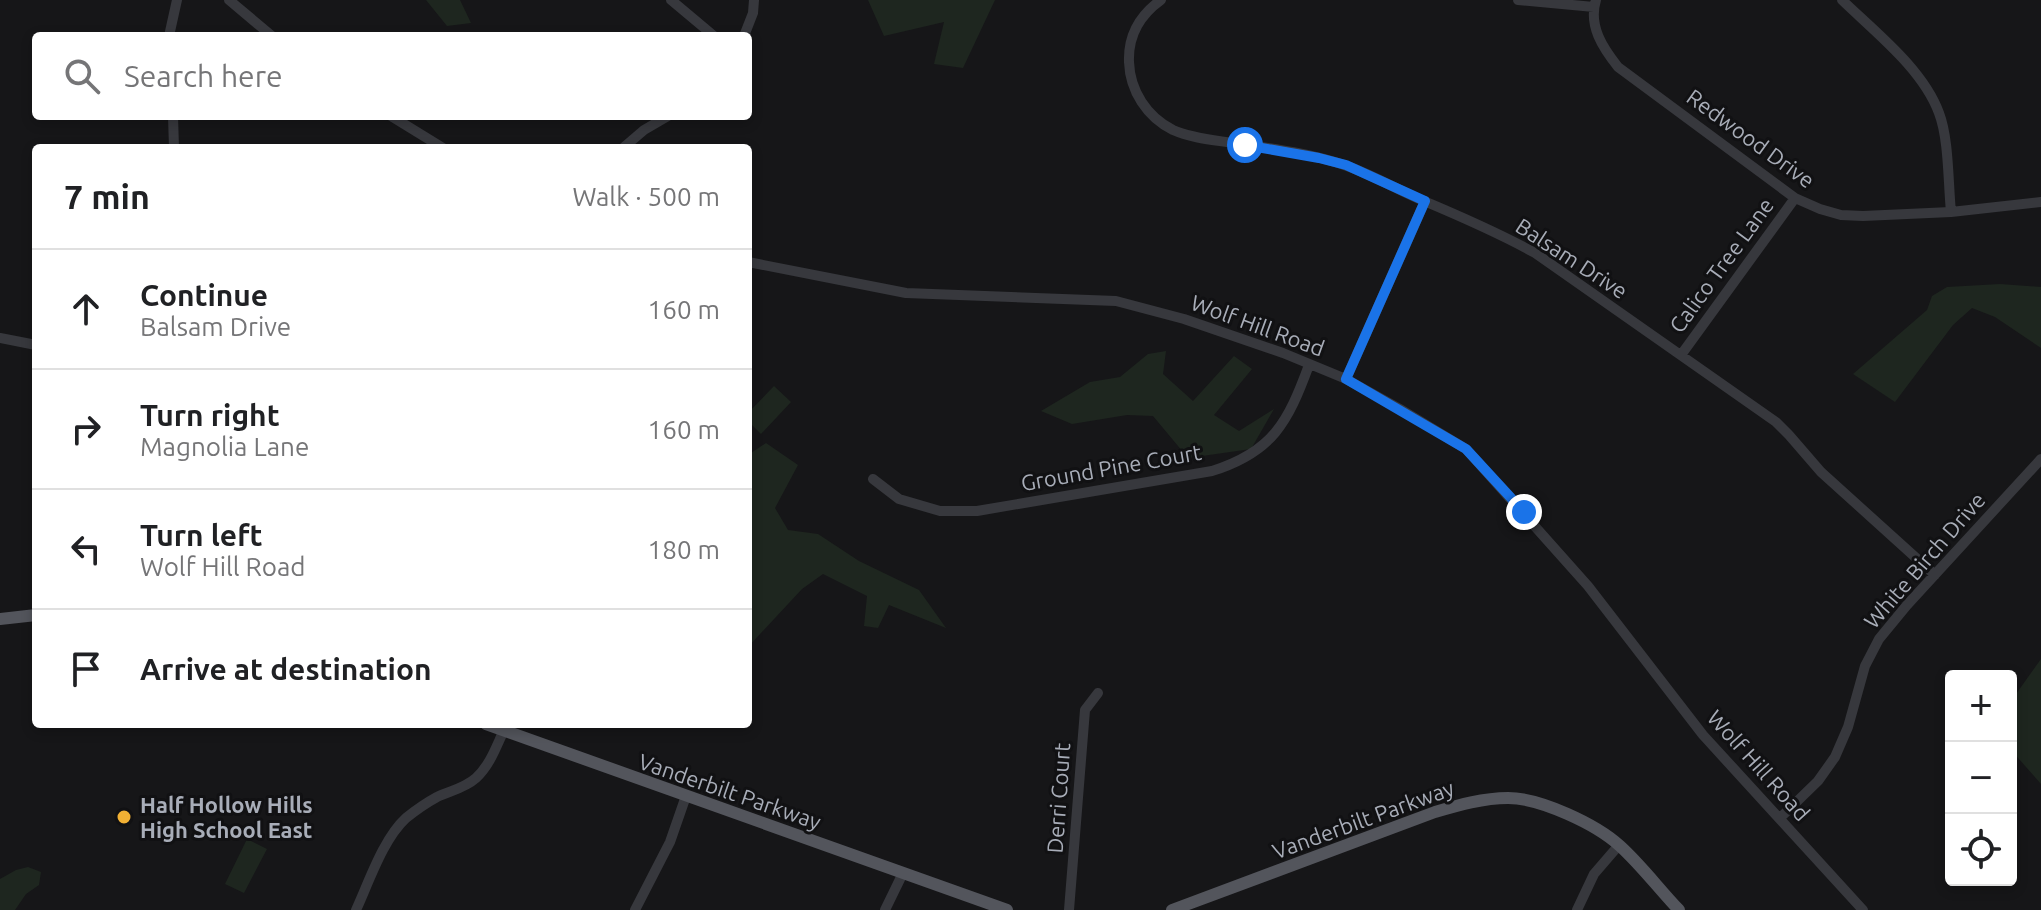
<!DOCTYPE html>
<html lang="en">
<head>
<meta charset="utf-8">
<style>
  body { margin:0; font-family:Ubuntu,sans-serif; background:#f2f2f2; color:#202124 }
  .controls { position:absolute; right:24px; bottom:24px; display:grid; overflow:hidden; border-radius:8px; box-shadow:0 4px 12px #0003 }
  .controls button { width:72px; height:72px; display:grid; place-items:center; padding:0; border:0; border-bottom:2px solid #e0e0e0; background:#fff; color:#202124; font:40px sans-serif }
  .stop { position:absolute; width:24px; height:24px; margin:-18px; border:6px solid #1a73e8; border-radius:50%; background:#fff }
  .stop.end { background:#1a73e8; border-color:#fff; box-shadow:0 2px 8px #0008 }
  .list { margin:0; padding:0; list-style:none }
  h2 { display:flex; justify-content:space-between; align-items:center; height:104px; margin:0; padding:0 32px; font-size:34px }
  h2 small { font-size:26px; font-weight:400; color:#757577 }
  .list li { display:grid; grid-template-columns:52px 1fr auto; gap:24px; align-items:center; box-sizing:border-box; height:120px; padding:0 32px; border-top:2px solid #e0e0e0 }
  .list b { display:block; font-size:30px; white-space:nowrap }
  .list p { margin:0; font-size:26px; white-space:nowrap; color:#757577 }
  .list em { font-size:26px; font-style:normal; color:#757577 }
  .icon { flex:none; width:44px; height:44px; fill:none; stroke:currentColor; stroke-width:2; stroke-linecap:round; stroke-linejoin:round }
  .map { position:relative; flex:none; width:2041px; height:910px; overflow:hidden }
  .search { position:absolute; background:#fff; box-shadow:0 4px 12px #0003; left:32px; top:32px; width:720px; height:88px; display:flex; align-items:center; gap:20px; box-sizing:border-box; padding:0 28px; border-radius:8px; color:#757577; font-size:30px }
  .panel { position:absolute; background:#fff; box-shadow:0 4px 12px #0003; left:32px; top:144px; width:720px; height:584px; border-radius:8px }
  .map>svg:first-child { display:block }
  .green { fill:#1e261f }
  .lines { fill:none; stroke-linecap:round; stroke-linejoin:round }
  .minor { stroke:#37383d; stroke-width:10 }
  .major { stroke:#53555c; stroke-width:12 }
  .route { stroke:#1a73e8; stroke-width:10 }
  .poi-dot { fill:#f2b134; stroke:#111113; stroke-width:3 }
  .labels { text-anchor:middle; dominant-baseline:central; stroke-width:6; stroke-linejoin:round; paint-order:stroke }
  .street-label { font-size:22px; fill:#a8adb8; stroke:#111113 }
  .poi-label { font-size:22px; font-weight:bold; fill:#a8adb8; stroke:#111113; text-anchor:start }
</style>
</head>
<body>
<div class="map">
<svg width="2041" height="910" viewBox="0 0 2041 910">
  <rect width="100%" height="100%" fill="#161618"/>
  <path class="green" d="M426,0H460L471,23L447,26Z
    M868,0H995L963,68L934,64L944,22L884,36Z
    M2000,284L2041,287V348L1995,317L1972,308L1953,325L1895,402L1853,374L1927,310L1932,296L1947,287Z
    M1166,351L1163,374L1193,401L1234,356L1252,369L1214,415L1239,431L1274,409L1251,449L1188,458L1153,416L1127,415L1072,424L1041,411L1090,382L1120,377L1148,354Z
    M774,386L791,402L761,434L748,421V413Z
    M766,443L798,465L775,508L788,530L818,534L859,561L919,590L946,628L889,605L878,628L864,626L867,596L823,574L802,589L748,647V455Z
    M2041,659V784L2011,750V701Z
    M247,839L267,849L244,893L225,884Z
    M28,867L41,872L39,885L26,894L15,910H0V879L16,870Z"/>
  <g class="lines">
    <path class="minor" d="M229,0L272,36
      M671,0L714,36
      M1161,0C1140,15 1128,36 1129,62C1130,91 1147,117 1173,130C1191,138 1214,140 1233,143C1270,148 1311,153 1347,166C1373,175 1398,190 1424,201C1462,217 1499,233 1535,253L1776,422L1789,435L1821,472L1935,575
      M1518,0L1594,7
      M1596,0C1588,26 1603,48 1618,67L1795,198L1820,209L1841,215L1863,216L1951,212L2041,202
      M1842,0C1875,32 1923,69 1939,113C1949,139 1948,182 1951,212
      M169,36L177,0
      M744,36L753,13L754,0
      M173,116L174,148
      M391,116L443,148
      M623,148L644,130L668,116
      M748,262L906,293L1116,301L1184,319L1283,353L1346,379L1400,409L1466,449L1588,586L1703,735L1863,910
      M0,338L36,345
      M1681,355L1795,198
      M1346,379L1425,201
      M873,479L899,499L940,511H977L1212,471C1273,452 1288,422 1309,365
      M1780,818L1818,781L1835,757L1848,727L1865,666L1879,639L1907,605L2041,459
      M356,910C369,882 383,839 406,818C416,810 426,803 437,797C450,791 465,788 476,778C490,765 496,747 504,730
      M635,910L670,842L686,796
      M885,910L903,873
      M1069,910L1085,710L1098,693
      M1577,910L1594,874L1619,845"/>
    <path class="major" d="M0,619L36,615
      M486,724L1007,910
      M1172,910L1435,812C1459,805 1483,798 1508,798C1540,798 1596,824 1620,846C1641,865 1659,889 1679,910"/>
  </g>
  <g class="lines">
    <path class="route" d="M1245,145L1319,158L1346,165L1425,201L1346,379L1466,449L1524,512"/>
  </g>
  <circle class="poi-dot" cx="124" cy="817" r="8"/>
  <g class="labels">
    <g class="street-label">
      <text transform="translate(1751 138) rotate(36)">Redwood Drive</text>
      <text transform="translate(1572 258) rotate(33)">Balsam Drive</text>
      <text transform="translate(1721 265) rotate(-54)">Calico Tree Lane</text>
      <text transform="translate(1258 325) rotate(20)">Wolf Hill Road</text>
      <text transform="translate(1111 467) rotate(-10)">Ground Pine Court</text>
      <text transform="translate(1924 560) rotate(-49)">White Birch Drive</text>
      <text transform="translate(1759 765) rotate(48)">Wolf Hill Road</text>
      <text transform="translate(730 791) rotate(19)">Vanderbilt Parkway</text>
      <text transform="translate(1058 798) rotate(-86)">Derri Court</text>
      <text transform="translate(1363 819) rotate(-20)">Vanderbilt Parkway</text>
    </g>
    <g class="poi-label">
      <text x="140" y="804">Half Hollow Hills<tspan x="140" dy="25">High School East</tspan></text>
    </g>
  </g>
</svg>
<div class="controls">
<button>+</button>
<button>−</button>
<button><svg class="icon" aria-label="locate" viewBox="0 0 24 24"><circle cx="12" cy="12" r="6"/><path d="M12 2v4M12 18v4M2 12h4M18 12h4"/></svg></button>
</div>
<div class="stop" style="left:1245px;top:145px"></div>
<div class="stop end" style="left:1524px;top:512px"></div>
<div class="search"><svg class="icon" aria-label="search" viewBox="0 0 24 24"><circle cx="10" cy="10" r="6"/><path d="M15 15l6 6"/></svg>Search here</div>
<section class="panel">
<h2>7 min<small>Walk · 500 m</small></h2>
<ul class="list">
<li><svg class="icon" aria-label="ahead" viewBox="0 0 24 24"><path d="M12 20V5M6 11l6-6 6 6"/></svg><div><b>Continue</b><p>Balsam Drive</p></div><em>160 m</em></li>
<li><svg class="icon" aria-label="right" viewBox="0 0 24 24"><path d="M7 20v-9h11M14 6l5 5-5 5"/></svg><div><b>Turn right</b><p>Magnolia Lane</p></div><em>160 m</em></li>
<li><svg class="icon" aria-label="left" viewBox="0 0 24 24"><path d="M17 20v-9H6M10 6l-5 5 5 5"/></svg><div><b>Turn left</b><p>Wolf Hill Road</p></div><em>180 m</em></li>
<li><svg class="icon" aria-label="arrive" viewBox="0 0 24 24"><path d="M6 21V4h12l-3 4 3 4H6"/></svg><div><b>Arrive at destination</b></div></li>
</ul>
</section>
</div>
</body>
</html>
